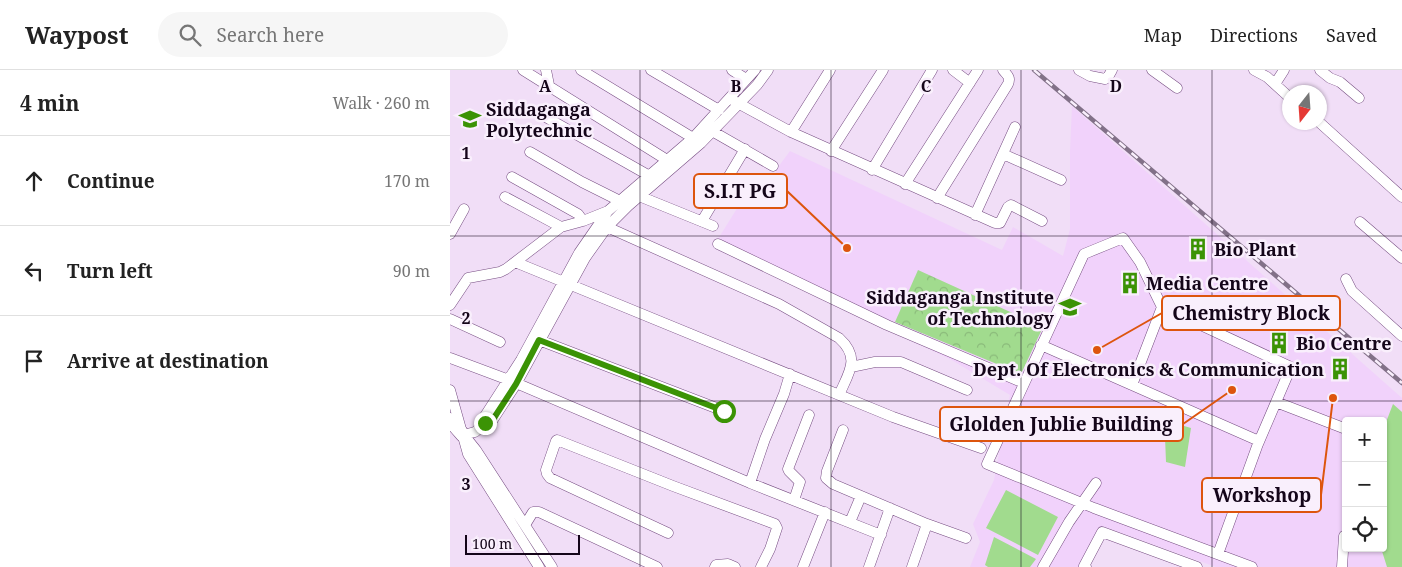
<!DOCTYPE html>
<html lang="en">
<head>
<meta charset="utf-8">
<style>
  body { margin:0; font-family:"Noto Serif",serif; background:#f6f6f6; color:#222 }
  .controls { position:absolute; right:15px; bottom:15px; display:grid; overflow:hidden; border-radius:5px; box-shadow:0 1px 4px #0004 }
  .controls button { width:45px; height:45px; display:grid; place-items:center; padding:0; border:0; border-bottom:1px solid #e0e0e0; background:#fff; color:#222; font:25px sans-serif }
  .compass { position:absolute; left:832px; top:15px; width:45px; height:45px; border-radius:50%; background:#fff; box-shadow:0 1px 4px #0004; rotate:197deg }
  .scale { position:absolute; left:15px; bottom:12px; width:115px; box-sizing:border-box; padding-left:5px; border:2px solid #140519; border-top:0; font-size:14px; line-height:18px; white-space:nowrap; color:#140519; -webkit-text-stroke:4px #f9effc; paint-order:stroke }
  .stop { position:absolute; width:15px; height:15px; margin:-11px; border:4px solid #3b9305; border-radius:50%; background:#fff }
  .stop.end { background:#3b9305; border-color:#fff; box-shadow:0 1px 5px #0008 }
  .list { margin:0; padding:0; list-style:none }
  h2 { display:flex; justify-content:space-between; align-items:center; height:65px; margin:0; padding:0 20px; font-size:21px }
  h2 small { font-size:16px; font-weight:400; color:#767676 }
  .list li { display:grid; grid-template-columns:32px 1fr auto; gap:15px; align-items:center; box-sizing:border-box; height:90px; padding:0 20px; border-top:1px solid #e0e0e0 }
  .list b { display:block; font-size:19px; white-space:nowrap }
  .list em { font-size:16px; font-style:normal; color:#767676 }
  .icon { flex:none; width:28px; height:28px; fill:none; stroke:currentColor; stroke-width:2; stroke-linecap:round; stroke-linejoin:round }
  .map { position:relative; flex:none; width:952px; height:497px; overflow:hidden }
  header { display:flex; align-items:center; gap:30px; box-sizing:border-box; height:70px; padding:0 25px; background:#fff; border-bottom:1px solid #e0e0e0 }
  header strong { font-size:24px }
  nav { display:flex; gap:28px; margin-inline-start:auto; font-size:18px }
  .search { width:350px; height:45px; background:#f6f6f6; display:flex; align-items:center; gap:12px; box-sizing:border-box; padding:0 18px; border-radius:28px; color:#767676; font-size:19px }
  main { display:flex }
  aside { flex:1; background:#fff }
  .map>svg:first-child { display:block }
  .built { fill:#f1d2fb; fill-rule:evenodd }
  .grass { fill:#a1db8e }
  .park { fill:url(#park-crowns) }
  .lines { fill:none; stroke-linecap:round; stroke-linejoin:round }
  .minor-casing { stroke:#764d82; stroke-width:11 }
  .highway-casing { stroke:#764d82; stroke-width:15 }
  .minor { stroke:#fff; stroke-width:10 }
  .highway { stroke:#fff; stroke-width:14 }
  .rail-casing { stroke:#827188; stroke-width:4.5 }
  .rail { stroke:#f9effc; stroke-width:2.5; stroke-dasharray:8; stroke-linecap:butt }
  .route { stroke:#3b9305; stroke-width:6 }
  .grid { fill:none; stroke:#140519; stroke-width:1; stroke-opacity:0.55 }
  .labels { text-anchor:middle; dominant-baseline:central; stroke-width:5; stroke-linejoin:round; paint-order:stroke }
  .poi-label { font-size:18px; font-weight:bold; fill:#140519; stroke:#f9effc; text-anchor:start }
  .grid-label { font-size:16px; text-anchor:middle; font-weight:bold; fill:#140519; stroke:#f9effc; stroke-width:5; stroke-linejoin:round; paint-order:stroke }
  .leader { fill:none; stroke:#dd550d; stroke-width:2 }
  .callout-dot { fill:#dd550d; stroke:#f9effc; stroke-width:2 }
  .callout { fill:#f9effc; stroke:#dd550d; stroke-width:2 }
  .callout-label { font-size:19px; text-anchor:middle; font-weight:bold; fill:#140519 }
</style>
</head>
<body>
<header>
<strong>Waypost</strong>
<div class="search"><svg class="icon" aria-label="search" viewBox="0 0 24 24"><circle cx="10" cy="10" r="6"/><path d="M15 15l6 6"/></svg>Search here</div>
<nav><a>Map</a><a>Directions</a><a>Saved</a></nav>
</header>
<main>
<aside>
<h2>4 min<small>Walk · 260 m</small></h2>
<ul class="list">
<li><svg class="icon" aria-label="ahead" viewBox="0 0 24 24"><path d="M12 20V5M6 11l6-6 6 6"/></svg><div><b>Continue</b></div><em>170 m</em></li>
<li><svg class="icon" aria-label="left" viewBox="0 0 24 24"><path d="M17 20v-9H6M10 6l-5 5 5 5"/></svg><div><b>Turn left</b></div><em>90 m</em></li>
<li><svg class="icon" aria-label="arrive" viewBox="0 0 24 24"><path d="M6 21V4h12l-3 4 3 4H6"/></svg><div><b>Arrive at destination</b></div></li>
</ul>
</aside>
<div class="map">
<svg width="952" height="497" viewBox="0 0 952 497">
  <defs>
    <pattern id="park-crowns" width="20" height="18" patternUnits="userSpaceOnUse" patternTransform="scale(1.25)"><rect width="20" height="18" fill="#a1db8e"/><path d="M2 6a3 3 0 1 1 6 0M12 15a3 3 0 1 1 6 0" fill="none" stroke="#8aba7a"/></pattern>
  </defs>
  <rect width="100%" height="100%" fill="#f1def7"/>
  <path class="built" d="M622,36L952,328V497H766L652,456L629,497H520L530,472L523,454L544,410L560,325L500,289L263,177L301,116L315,123L331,93L340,81L552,180L563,157L613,186L620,159V81ZM896,351H933V478H896Z"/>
  <path class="grass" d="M943,334L952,342V497H937L931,478H933V360Z
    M724,353L741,358L735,397L716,392L715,367Z
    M556,420L608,447L588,485L536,458Z
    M544,467L586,489L580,497H538L535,495Z"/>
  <path class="park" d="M468,200L593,257L571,304L445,252Z"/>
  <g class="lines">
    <g class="minor-casing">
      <path id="minor" d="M73,0L217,90
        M96,0L99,15
        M131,0L243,68
        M201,0L269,40
        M282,0L296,9
        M503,0L520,13
        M629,0L640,6L655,9L658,7L662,0
        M702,0L727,18
        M804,0L817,7L839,27
        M870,0L880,8L890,12L909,28
        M825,14L834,0
        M284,31L341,62L545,153H550L558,137L561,135L592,151
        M92,45L198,105L202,110
        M869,52L952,127
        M262,61L323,96
        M341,62L380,0
        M381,81L433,0
        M80,82L132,112L170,131
        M553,84L611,110
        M422,100L482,0
        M62,107L128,144L133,151
        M455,114L528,0
        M189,126L263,156
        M55,127L111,157
        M487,128L558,14C561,7 557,5 553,0
        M525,145L565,57
        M252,151L295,79
        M910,152L952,188
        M157,157L329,234L389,268C411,288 399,302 389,325
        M0,164L14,139
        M268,174L437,255L574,313
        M65,192L443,347L531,378
        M896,209L902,221L952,266
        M0,235L18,208L50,202L56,199L111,157L133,151L158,141
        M712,237L841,297L808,374
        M0,249L50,272
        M89,270L274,341
        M591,275L809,371L768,484
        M0,288L59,310L300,413L431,465
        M401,297L425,292H451L517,320
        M682,315L712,237L690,192L673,168L634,184L537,394L644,438L802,497
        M0,320L18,384L89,497
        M826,332L896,359
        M35,353V346L71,290L129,183L158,141L243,68L305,0
        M393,360L377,401L376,408L383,414L477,454L516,468
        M13,365L25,362L35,353L42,351L66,314L135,188L157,157L178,136L251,73L307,15L318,0
        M14,365L26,380L102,497
        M300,413L315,369L334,324L340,304
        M344,430L350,412L339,401L338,399L359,345
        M400,452L411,426
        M75,455L83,442H89L207,497
        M218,463L100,408L97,404L96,400L106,371L107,370L223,416L325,454L327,458L320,479L311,497
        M265,497L266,495L278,494L285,497
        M353,497L375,442
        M419,497L440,438
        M462,497L477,454
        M593,497L619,452L646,413
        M636,497L634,496L652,462L747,497
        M892,497L894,466"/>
    </g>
    <g class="highway-casing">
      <path id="highway" d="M0,350L13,365"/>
    </g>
    <use href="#minor" class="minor"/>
    <use href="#highway" class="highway"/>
    <g class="rail-casing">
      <path id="rail" d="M584,0L952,313"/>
    </g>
    <use href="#rail" class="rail"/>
  </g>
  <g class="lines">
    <path class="route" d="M35,353L42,351L66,314L89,270L274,341"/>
  </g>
  <path class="grid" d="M190,0V497M381,0V497M571,0V497M762,0V497M0,166H952M0,331H952"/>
  <defs>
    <g id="university-bare" transform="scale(1.725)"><path d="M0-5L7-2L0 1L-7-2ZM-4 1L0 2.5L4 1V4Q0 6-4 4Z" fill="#3b9305" stroke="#f9effc" stroke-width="2.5" paint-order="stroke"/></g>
    <g id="building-bare" transform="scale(1.725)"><path d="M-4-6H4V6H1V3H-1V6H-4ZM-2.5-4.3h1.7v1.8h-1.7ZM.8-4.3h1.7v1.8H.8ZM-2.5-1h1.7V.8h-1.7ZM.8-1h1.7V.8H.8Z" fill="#3b9305" stroke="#f9effc" stroke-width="2.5" paint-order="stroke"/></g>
  </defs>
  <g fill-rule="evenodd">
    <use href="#university-bare" x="20" y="49"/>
    <use href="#building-bare" x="748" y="179"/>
    <use href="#building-bare" x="680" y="213"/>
    <use href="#university-bare" x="620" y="237"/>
    <use href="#building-bare" x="829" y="273"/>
    <use href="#building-bare" x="890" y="299"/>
  </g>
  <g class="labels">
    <g class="poi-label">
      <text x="36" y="39">Siddaganga<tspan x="36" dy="21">Polytechnic</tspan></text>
      <text x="764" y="179">Bio Plant</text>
      <text x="696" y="213">Media Centre</text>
      <text x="604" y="227" text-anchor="end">Siddaganga Institute<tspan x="604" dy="21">of Technology</tspan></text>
      <text x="846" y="273">Bio Centre</text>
      <text x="874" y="299" text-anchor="end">Dept. Of Electronics &amp; Communication</text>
    </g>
  </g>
  <g class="grid-label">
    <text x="95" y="22">A</text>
    <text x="286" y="22">B</text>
    <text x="476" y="22">C</text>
    <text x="666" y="22">D</text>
    <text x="16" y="89">1</text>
    <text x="16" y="254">2</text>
    <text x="16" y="420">3</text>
  </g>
  <path class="leader" d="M397 178L337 121M647 280L712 243M782 320L733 354M883 328L871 425"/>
  <g class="callout-dot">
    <circle cx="397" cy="178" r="5"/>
    <circle cx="647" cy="280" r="5"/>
    <circle cx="782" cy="320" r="5"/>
    <circle cx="883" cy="328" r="5"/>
  </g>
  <g class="callout">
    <rect x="244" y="104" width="93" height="34" rx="5"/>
    <rect x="712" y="226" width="178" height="34" rx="5"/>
    <rect x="490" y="337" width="243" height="34" rx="5"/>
    <rect x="752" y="408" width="119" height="34" rx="5"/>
  </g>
  <g class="callout-label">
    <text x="290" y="128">S.I.T PG</text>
    <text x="801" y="250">Chemistry Block</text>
    <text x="611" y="361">Glolden Jublie Building</text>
    <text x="812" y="432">Workshop</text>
  </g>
</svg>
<div class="controls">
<button>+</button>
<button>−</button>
<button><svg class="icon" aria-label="locate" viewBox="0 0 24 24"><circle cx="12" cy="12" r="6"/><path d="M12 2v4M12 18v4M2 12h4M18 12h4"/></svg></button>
</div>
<svg class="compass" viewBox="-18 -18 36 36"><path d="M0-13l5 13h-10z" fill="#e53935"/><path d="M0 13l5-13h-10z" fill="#767676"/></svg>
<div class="scale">100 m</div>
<div class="stop" style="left:274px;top:341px"></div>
<div class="stop end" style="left:35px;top:353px"></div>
</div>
</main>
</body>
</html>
